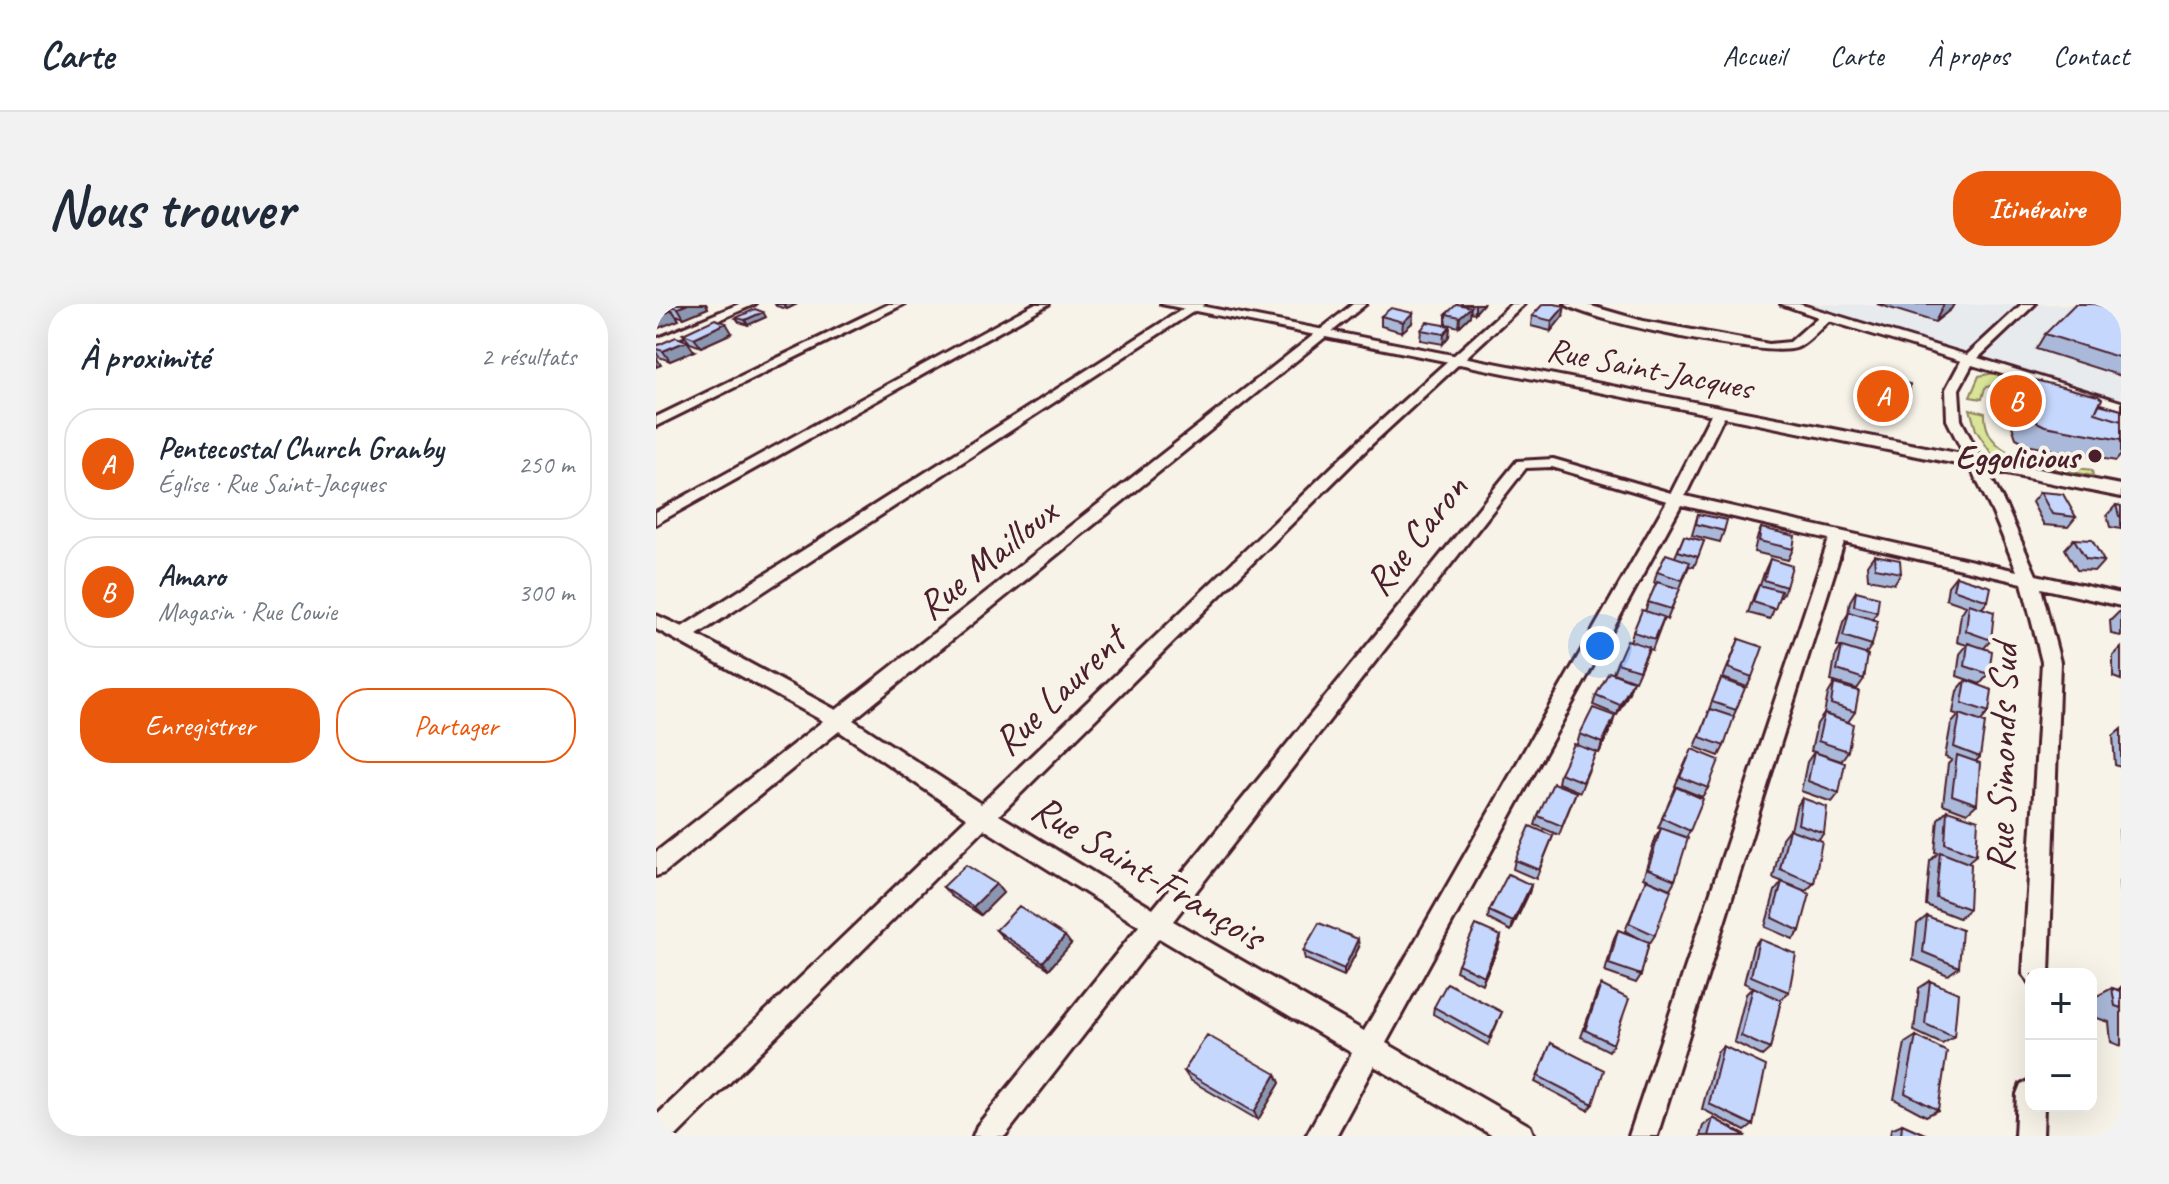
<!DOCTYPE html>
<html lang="fr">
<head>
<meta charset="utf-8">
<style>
  body { margin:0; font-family:Caveat,sans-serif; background:#f2f2f3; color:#1f2937 }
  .controls { position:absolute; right:24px; bottom:24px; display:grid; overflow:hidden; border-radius:16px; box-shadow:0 8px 32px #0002 }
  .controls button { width:72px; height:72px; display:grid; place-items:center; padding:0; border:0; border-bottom:2px solid #e0e1e3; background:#fff; color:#1f2937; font:40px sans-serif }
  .you { position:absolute; left:944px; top:342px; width:28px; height:28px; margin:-20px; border:6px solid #fff; border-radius:50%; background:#1a73e8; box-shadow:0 0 0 12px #1a73e833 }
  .badge { display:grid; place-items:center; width:52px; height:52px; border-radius:50%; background:#ea580c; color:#fff; font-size:26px; font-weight:700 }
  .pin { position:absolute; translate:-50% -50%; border:4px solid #fff; box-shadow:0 2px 8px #0006 }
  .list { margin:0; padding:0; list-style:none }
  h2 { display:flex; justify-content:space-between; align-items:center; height:104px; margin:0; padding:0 32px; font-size:34px }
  h2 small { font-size:26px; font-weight:400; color:#747a83 }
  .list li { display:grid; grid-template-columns:52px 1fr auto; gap:24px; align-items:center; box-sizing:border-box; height:112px; margin:0 16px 16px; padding:0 16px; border:2px solid #e0e1e3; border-radius:32px }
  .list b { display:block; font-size:30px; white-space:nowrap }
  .list p { margin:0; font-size:26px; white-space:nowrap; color:#747a83 }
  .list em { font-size:26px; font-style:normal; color:#747a83 }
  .actions { display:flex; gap:16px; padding:24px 32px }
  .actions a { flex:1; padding:18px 0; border:2px solid #ea580c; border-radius:32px; text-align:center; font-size:28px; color:#ea580c }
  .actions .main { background:#ea580c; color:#fff }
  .map { position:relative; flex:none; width:1465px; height:832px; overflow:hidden; border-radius:32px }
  header { display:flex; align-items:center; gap:48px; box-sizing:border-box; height:112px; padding:0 40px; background:#fff; border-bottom:2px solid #e0e1e3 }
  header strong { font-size:38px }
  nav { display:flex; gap:44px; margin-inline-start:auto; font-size:28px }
  .intro { display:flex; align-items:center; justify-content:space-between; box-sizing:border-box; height:192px; padding:0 48px }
  h1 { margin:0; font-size:56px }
  .button { padding:20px 36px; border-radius:32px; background:#ea580c; color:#fff; font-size:28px; font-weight:700 }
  main { display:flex; gap:48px; padding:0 48px }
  aside { flex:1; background:#fff; border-radius:32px; box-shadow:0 8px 32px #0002 }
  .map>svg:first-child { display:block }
  .built { fill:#e8ebee }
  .green { fill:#d8e497; stroke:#918261; stroke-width:2 }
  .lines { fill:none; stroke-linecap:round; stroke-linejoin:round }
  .minor-casing { stroke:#4a1f2b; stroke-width:6 }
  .major-casing { stroke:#4a1f2b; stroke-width:6 }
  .minor { fill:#f7f3e8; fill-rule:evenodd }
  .major { fill:#f7f3e8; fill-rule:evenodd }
  .wall { fill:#aab9da; stroke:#4a1f2b; stroke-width:2 }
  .shaded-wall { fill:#8b96b1; stroke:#4a1f2b; stroke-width:2 }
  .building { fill:#c6d7fd; stroke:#4a1f2b; stroke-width:2 }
  .poi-dot { fill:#4a1f2b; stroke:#f7f3e8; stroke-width:3 }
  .labels { text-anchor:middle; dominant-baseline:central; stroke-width:8; stroke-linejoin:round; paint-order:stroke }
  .far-street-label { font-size:34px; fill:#4a1f2b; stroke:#f7f3e8 }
  .far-poi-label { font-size:34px; font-weight:bold; fill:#4a1f2b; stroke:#f7f3e8; text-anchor:end }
  .street-label { font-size:40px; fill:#4a1f2b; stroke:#f7f3e8 }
</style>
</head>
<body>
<header>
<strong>Carte</strong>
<nav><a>Accueil</a><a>Carte</a><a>À propos</a><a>Contact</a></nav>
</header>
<div class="intro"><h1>Nous trouver</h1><a class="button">Itinéraire</a></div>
<main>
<aside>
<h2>À proximité<small>2 résultats</small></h2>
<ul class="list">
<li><span class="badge">A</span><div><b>Pentecostal Church Granby</b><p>Église · Rue Saint-Jacques</p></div><em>250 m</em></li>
<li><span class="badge">B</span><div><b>Amaro</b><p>Magasin · Rue Cowie</p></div><em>300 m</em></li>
</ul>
<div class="actions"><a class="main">Enregistrer</a><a>Partager</a></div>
</aside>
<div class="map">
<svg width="1465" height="832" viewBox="0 0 1465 832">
  <rect width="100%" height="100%" fill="#f7f3e8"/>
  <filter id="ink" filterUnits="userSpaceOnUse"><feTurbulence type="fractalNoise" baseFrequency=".0125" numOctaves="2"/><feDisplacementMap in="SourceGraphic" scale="16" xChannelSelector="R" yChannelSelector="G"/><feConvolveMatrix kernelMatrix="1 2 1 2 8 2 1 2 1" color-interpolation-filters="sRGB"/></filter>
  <g filter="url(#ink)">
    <path class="built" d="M1143,0H1465V98Z"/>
    <path class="green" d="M1338,69L1347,71L1418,93C1391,94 1351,73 1329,84L1326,95L1314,93L1323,72Z
      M1314,105L1329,109C1327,160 1399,160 1436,166L1437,172L1337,152L1320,126Z"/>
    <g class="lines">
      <g class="minor-casing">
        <path id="minor" d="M83,0H99L0,44V35Z
          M233,0H248L0,122V113Z
          M378,0H393L0,220V208Z
          M535,0H549L41,331L180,406L697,0H710L197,416L325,500L706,134L855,0H868L716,140L343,511L497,605L861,157L897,155L1015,189L1056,108L1063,104L1070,108L1029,192L1361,267L1336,207L1291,116L1290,85L1305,57L1173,17C1163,25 1151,40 1140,44C1111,54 935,18 909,0H928L987,17L1113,40L1134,38L1162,13L1125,0H1143L1311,51L1366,0H1379L1322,54L1465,98V106L1316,61L1303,85L1305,116L1352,207L1380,271L1465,290V302L1385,284L1404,358L1393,670H1375V680L1367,670L1386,358L1366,279L1188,238L1001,832H973L1173,235L1025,201L730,739L874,822L878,832H837L718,762L680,832H650L696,749L503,634L349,832H317L321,822L483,622L328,525L20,832H0V812L311,514L183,427L8,569L0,572V548L167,417L0,325V311L26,323ZM896,163L1011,197L708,727L517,617L870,164Z
          M1375,776V802H1388L1387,832H1359L1361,790L1365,780Z"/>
      </g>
      <g class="major-casing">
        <path id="major" d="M505,0H534L1465,181V193Z"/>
      </g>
      <use href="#minor" class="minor"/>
      <use href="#major" class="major"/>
    </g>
    <path class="wall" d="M17,0H50L52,4L28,14L20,11L23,16L13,2Z
      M119,0H141L131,5L120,2Z
      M805,0H827L819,9L814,8V12L803,23L790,20V10Z
      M1221,0H1298L1295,5L1279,18Z
      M1465,7V72L1380,45L1389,30Z
      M757,9L756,19L746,28L725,22V12Z
      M876,12H907L895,27L875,22Z
      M110,13L92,21L83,18L80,14Z
      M794,22L793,32L787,40L764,36L765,26Z
      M76,29L45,43L34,39L27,30Z
      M0,42L38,47L14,57L3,53L0,48Z
      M1211,72L1254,92L1249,102L1206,94V83Z
      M1364,75L1465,106V151L1460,157L1375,142L1360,134L1356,122L1358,121L1355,119L1360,108L1353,107L1352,94Z
      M1384,188L1420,213L1412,223L1388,221L1376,198Z
      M1460,201L1465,202V225L1454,223L1451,211Z
      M1042,210L1068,227L1064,238L1036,231Z
      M1105,224L1137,245L1132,256L1098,248L1101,234Z
      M1028,232L1048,237L1038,263L1033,262L1011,316L1008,314L996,346L993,345L979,377L957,369L961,359L974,337L977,328L989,307L1000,280L998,279L1001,268L1019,253Z
      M1418,235L1448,257L1439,267L1421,266L1409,245Z
      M1218,251L1245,269L1238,280L1212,275L1211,261Z
      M1114,255L1130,283L1125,293H1123L1114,315L1092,309L1098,291L1103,281H1104L1109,266Z
      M1300,272L1332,297L1326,304L1335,336L1328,344L1333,370L1324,380L1301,372L1304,350L1311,341L1301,338L1305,310L1310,302L1290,295L1292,282Z
      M1200,287L1221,308L1217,315L1216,341L1210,350L1208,375L1201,385L1175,377L1179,353L1185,343L1181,342L1187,318L1192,310L1194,297Z
      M1464,307H1465V332L1455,330L1454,317Z
      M1083,335L1096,373L1091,383L1067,374Z
      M1465,344V376L1457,373V352Z
      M1065,375L1080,406L1077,413L1068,442L1063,452L1039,443L1053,408H1052Z
      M1310,376L1333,408L1325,417L1324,453L1320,457L1321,500L1311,509L1287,500L1292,460L1296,456L1289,453L1295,420L1303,411L1297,409L1301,387Z
      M1178,380L1199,408L1192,418L1168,410L1172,390Z
      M973,388L961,411L937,401L940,391Z
      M1168,410L1192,447L1185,457L1155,447L1161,420Z
      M956,422L943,449L940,448L924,488L902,479L904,469L921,440L924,430Z
      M1465,425V463L1459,461L1457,432Z
      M1158,448L1183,489L1176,498L1145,487L1151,458Z
      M1031,455L1052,484L1046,493L1019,482Z
      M1020,483L1034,527L1030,534L1019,576L1014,585L995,577L999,631L994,639L993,638L985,671L980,679L949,668L958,634L962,626L985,635L969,627L990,575L987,574L1000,533L1005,525L1002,524Z
      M920,488L903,531L879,521L882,512Z
      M1146,494L1168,529L1162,536L1158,579L1150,587L1117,574L1126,534L1133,525L1135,526L1140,504Z
      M1291,506L1320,551L1312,558L1313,605L1303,614L1270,601L1274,557L1282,549L1279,548L1282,515Z
      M1465,524V553L1463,526Z
      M897,532L880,575L857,565L859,556Z
      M1465,577V602L1463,578Z
      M1126,578L1144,627L1137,635L1109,623L1119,587Z
      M340,580L347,589L325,611L295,592L287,583Z
      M875,581L873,589L855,627L832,615L833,607Z
      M1271,612L1303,663L1292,671L1257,656L1261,620Z
      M340,626L415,640L393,665L348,635Z
      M845,632L843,641L826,680L800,667L802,660Z
      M1103,635L1133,688L1125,695L1114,745L1106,752L1078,738L1090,690L1097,683L1088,679L1097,643Z
      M703,643L688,672L649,655L647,647Z
      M1274,677L1298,733L1286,740L1258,727L1263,684Z
      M945,681L957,740L953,747L925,733L941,688Z
      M1465,683V742L1455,738L1453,718L1438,713L1435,695L1456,684L1462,686Z
      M778,703L846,708L832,741L777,710Z
      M1260,732L1282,806L1270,812L1238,795L1249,739Z
      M895,739L937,800L932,806L879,778Z
      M1067,742L1097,821L1089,827L1046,805L1061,748Z
      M528,767L620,770L624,779L602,816L534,776Z
      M1057,814L1090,832H1044L1047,822Z
      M1246,820L1273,832H1234L1235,825Z"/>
    <path class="shaded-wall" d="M32,0H50L52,4L28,14L22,4Z
      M128,0H141L131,5Z
      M819,0H827L819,9Z
      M1288,0H1298L1295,5L1279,18Z
      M909,2L907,12L895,27L896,17Z
      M815,3L814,12L803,23L804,13Z
      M16,6L23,16L0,25V13Z
      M107,8L110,13L92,21L89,16Z
      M757,9L756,19L746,28L747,18Z
      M70,19L76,29L45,43L38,34Z
      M794,22L793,32L787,40L788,30Z
      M31,37L38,47L14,57L7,47Z
      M0,53L5,61L0,63Z
      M977,377L973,388L961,411L964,401Z
      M959,412L956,422L943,449L946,439Z
      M340,580L347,589L325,611L317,603Z
      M875,581L873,589L855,627L857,618Z
      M409,632L415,640L393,665L387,658Z
      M845,632L843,641L826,680L828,672Z
      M702,635L703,643L688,672V665Z
      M620,770L624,779L602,816L598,808Z"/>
    <path class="building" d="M17,0H32L22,4L13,2Z
      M801,0L815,3L804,13L790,10Z
      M887,0H898L909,2L896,17L876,12Z
      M1419,0H1440L1465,7V54L1389,30Z
      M8,3L16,6L0,13V6Z
      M735,4L757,9L747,18L725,12Z
      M99,5L107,8L89,16L80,14Z
      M59,15L70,19L38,34L27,30Z
      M771,18L794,22L788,30L765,26Z
      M20,33L31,37L7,47L0,45V42Z
      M1211,72L1254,80V92L1211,84Z
      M1371,74L1442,92L1446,95L1439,109L1465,117V136L1389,122L1373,114L1369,103H1373L1368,99L1370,92L1378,94V90L1365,87L1364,75Z
      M1443,100L1465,106V117L1439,109Z
      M1384,188L1407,190L1420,213L1396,210Z
      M1460,201L1465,202V213L1463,212Z
      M1042,210L1071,216L1068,227L1040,220Z
      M1105,224L1139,232L1137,245L1103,237Z
      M1028,232L1048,237L1042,253L1022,247Z
      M1418,235L1436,236L1448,257L1430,255Z
      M1010,250L1034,258L1026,276L1001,268Z
      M1218,251L1244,256L1245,269L1219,264Z
      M1114,255L1136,262L1130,283L1108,276Z
      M1300,272L1335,283L1332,297L1297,285Z
      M1001,278L1024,285L1015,305L992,298Z
      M1103,281L1125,287L1119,305L1097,298Z
      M1200,287L1223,293L1221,308L1198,302Z
      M1313,300L1338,308L1335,336L1310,327Z
      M986,306L1008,313L999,335L977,328Z
      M1193,308L1222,317L1216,341L1187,332Z
      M1083,335L1107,343L1096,373L1072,364Z
      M971,336L993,343L983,366L961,359Z
      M1312,339L1336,347L1333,370L1309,362Z
      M1186,343L1212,351L1208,375L1181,366Z
      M953,368L977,377L964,401L940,391Z
      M1065,375L1089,384L1080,406L1056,398Z
      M1310,376L1336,386L1333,408L1306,399Z
      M1178,380L1203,387L1199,408L1175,400Z
      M937,404L959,412L946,439L924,430Z
      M1054,405L1078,413L1068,442L1044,433Z
      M1168,410L1197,420L1192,447L1162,437Z
      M1304,410L1329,419L1324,453L1298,443Z
      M918,440L940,448L927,478L904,469Z
      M1036,445L1063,456L1052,484L1024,473Z
      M1158,448L1189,459L1183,489L1152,477Z
      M1301,451L1324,459L1321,500L1296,491Z
      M897,479L920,488L906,522L882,512Z
      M1020,483L1047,495L1034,527L1006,514Z
      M1146,494L1171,503L1168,529L1142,520Z
      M1291,506L1322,516L1320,551L1289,539Z
      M874,522L897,532L883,566L859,556Z
      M1005,524L1032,534L1019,576L992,565Z
      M1133,525L1166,537L1158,579L1124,565Z
      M1284,548L1315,560L1313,605L1280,593Z
      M310,561L340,580L317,603L287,583Z
      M852,570L875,581L857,618L833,607Z
      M990,575L1015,586L999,631L973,619Z
      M1126,578L1154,590L1144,627L1116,614Z
      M363,602L409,632L387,658L340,626Z
      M1271,612L1306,626L1303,663L1267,648Z
      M663,619L702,635L688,665L647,647Z
      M820,621L845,632L828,672L802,660Z
      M962,626L993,638L985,671L953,660Z
      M1103,635L1140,650L1133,688L1095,672Z
      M1274,677L1302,689L1298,733L1269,720Z
      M791,679L846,708L834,734L778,703Z
      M945,681L973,695L957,740L929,726Z
      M1097,683L1125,696L1114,745L1085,732Z
      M1456,684L1465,687V704L1459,702Z
      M551,731L620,770L598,808L528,767Z
      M1260,732L1291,748L1282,806L1249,789Z
      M895,739L948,766L937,800L882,772Z
      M1067,742L1110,762L1097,821L1053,800Z
      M1057,814L1090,832H1052Z
      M1246,820L1273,832H1245Z"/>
  </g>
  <circle class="poi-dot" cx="1439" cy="152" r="8"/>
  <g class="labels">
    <g class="far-street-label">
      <text transform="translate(994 64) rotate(11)">Rue Saint-Jacques</text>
    </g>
    <g class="far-poi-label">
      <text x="1423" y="152">Eggolicious</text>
    </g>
    <g class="street-label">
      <text transform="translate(760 231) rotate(-52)">Rue Caron</text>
      <text transform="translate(331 255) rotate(-39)">Rue Mailloux</text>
      <text transform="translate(403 387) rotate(-44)">Rue Laurent</text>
      <text transform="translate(1346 454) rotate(-89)">Rue Simonds Sud</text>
      <text transform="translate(492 568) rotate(31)">Rue Saint-François</text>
    </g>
  </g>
</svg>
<div class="controls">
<button>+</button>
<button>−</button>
</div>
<div class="you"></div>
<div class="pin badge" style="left:1227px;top:92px">A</div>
<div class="pin badge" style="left:1360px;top:97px">B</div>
</div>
</main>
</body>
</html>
